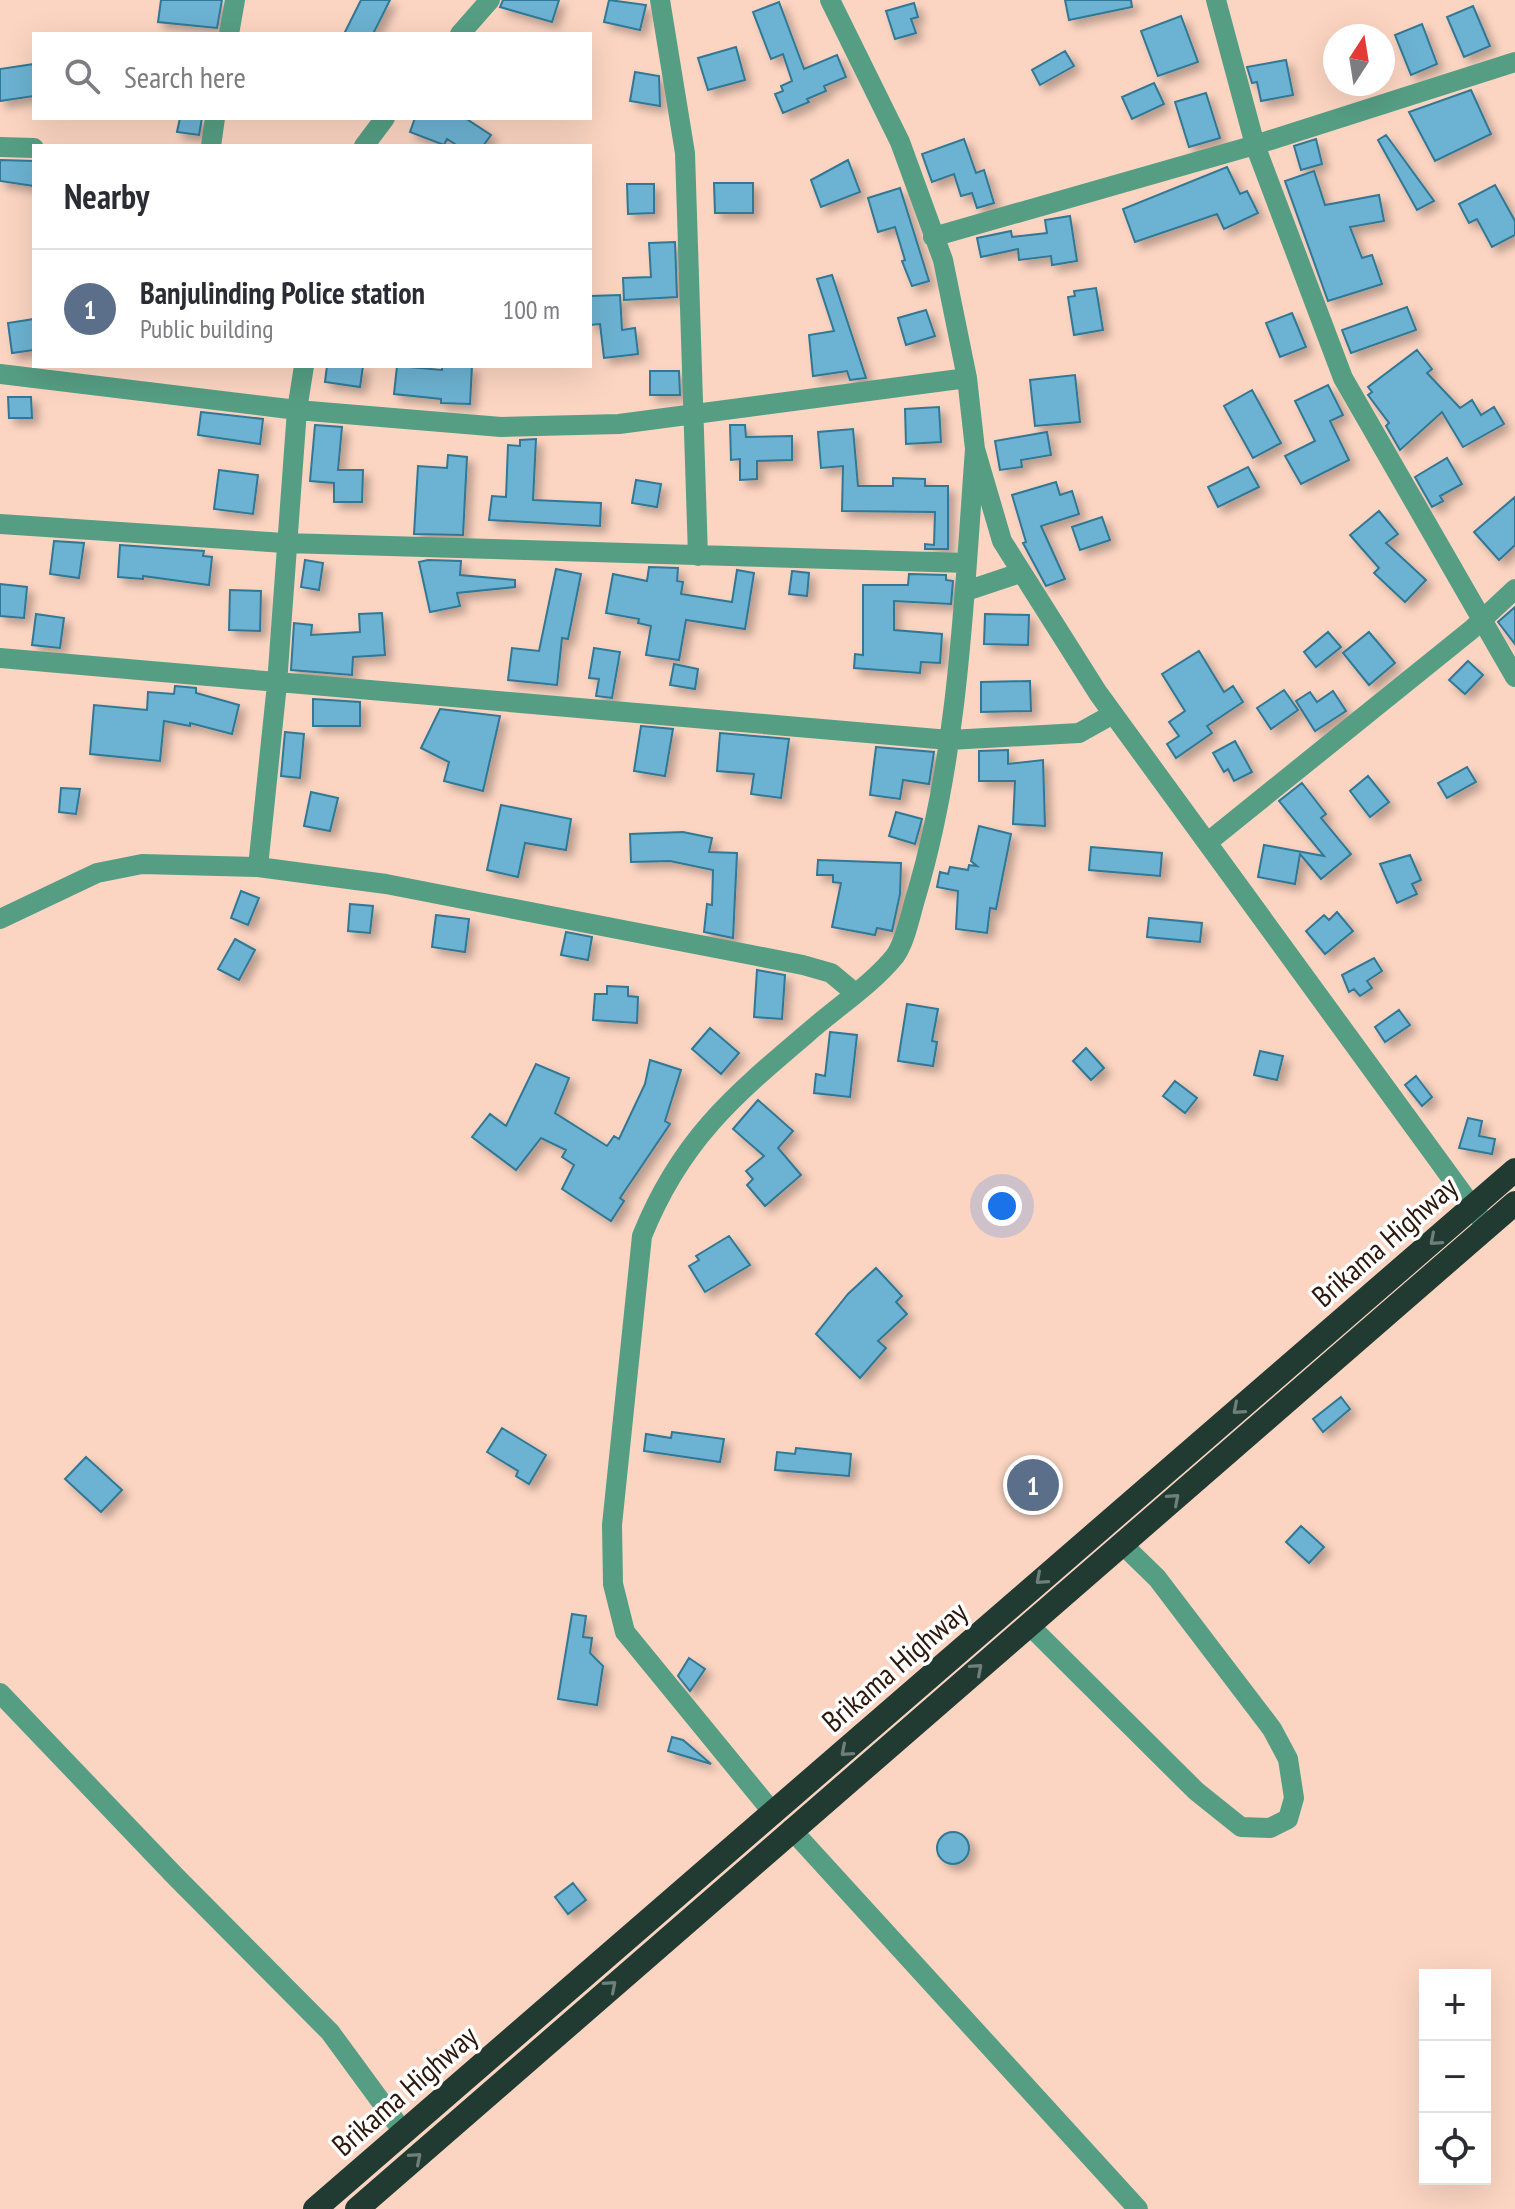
<!DOCTYPE html>
<html lang="en">
<head>
<meta charset="utf-8">
<style>
  body { margin:0; font-family:"PT Sans Narrow",sans-serif; background:#f7f7f7; color:#2b2b33 }
  .controls { position:absolute; right:24px; bottom:24px; display:grid; overflow:hidden; border-radius:0px; box-shadow:0 8px 32px #0002 }
  .controls button { width:72px; height:72px; display:grid; place-items:center; padding:0; border:0; border-bottom:2px solid #e1e1e2; background:#fff; color:#2b2b33; font:40px sans-serif }
  .compass { position:absolute; left:1323px; top:24px; width:72px; height:72px; border-radius:50%; background:#fff; box-shadow:0 8px 32px #0002; rotate:12deg }
  .you { position:absolute; left:1002px; top:1206px; width:28px; height:28px; margin:-20px; border:6px solid #fff; border-radius:50%; background:#1a73e8; box-shadow:0 0 0 12px #1a73e833 }
  .badge { display:grid; place-items:center; width:52px; height:52px; border-radius:50%; background:#1a73e8; color:#fff; font-size:26px; font-weight:700 }
  .pin { position:absolute; translate:-50% -50%; border:4px solid #fff; box-shadow:0 2px 8px #0006 }
  .list { margin:0; padding:0; list-style:none }
  h2 { display:flex; justify-content:space-between; align-items:center; height:104px; margin:0; padding:0 32px; font-size:34px }
  h2 small { font-size:26px; font-weight:400; color:#7c7c81 }
  .list li { display:grid; grid-template-columns:52px 1fr auto; gap:24px; align-items:center; box-sizing:border-box; height:120px; padding:0 32px; border-top:2px solid #e1e1e2 }
  .list b { display:block; font-size:30px; white-space:nowrap }
  .list p { margin:0; font-size:26px; white-space:nowrap; color:#7c7c81 }
  .list em { font-size:26px; font-style:normal; color:#7c7c81 }
  .icon { flex:none; width:44px; height:44px; fill:none; stroke:currentColor; stroke-width:2; stroke-linecap:round; stroke-linejoin:round }
  .map { position:relative; flex:none; width:1515px; height:2209px; overflow:hidden }
  .search { position:absolute; background:#fff; box-shadow:0 8px 32px #0002; left:32px; top:32px; width:560px; height:88px; display:flex; align-items:center; gap:20px; box-sizing:border-box; padding:0 28px; border-radius:0px; color:#7c7c81; font-size:30px }
  .panel { position:absolute; background:#fff; box-shadow:0 8px 32px #0002; left:32px; top:144px; width:560px; height:224px; border-radius:0px }
  .map>svg:first-child { display:block }
  .building { fill:#6cb2d2; stroke:#307895; stroke-width:2; filter:url(#shadow) }
  .lines { fill:none; stroke-linecap:round; stroke-linejoin:round }
  .minor { stroke:#559e84; stroke-width:20 }
  .highway { stroke:#213b32; stroke-width:24 }
  .oneway { stroke:#6f807a }
  .labels { text-anchor:middle; dominant-baseline:central; stroke-width:7; stroke-linejoin:round; paint-order:stroke }
  .street-label { font-size:30px; fill:#2e180c; stroke:#fff }
</style>
</head>
<body>
<div class="map">
<svg width="1515" height="2209" viewBox="0 0 1515 2209">
  <defs>
    <filter id="shadow"><feDropShadow dx="6" dy="6" stdDeviation="4" flood-color="#0004"/></filter>
  </defs>
  <rect width="100%" height="100%" fill="#fcd5c2"/>
  <path class="building" d="M161,0H222L217,28L158,22Z
    M361,0H390L373,34H344Z
    M503,0H559L552,22L500,7Z
    M609,0L646,5L640,30L604,22Z
    M1065,0H1131L1132,7L1069,20Z
    M779,2L804,69L837,55L846,77L824,86L826,91L807,99L809,102L783,113L775,94L783,91L781,86L792,81L783,54L771,59L753,12Z
    M914,3L918,17L911,19L916,33L895,39L886,11Z
    M1473,6L1490,46L1464,57L1447,17Z
    M1181,16L1198,62L1158,76L1141,31Z
    M1422,24L1437,64L1411,75L1395,35Z
    M736,47L745,80L708,90L698,58Z
    M1065,51L1074,66L1040,85L1032,70Z
    M1286,60L1293,95L1261,101L1257,82L1252,83L1247,67Z
    M34,64V96L0,101V69Z
    M635,72L659,76L660,106L630,101Z
    M1154,83L1164,104L1132,119L1122,97Z
    M1471,90L1491,134L1435,161L1409,112Z
    M1206,93L1220,138L1189,147L1175,102Z
    M180,118H202L199,135L177,132Z
    M415,118H465L491,135L483,146H458L447,139L444,145L410,132Z
    M1386,135L1434,201L1417,210L1378,140Z
    M964,139L976,173L984,170L994,203L977,208L972,193L961,196L954,174L932,182L922,154Z
    M1316,139L1322,164L1301,170L1294,146Z
    M0,160L34,161V186L0,181Z
    M848,160L860,192L821,207L811,180Z
    M1227,167L1240,194L1247,191L1258,213L1224,229L1217,214L1135,242L1123,209Z
    M1314,171L1325,205L1379,195L1384,221L1350,227L1362,258L1372,255L1382,284L1328,301L1285,181Z
    M714,183H753V213H715Z
    M627,184H654V213L628,214Z
    M1495,185L1515,221V235L1492,247L1477,219L1469,223L1459,204Z
    M900,188L929,281L912,286L902,261L905,260L895,227L878,232L868,198Z
    M1070,216L1077,261L1052,265L1051,256L1019,260L1018,249L981,257L977,238L1011,231L1012,237L1047,233L1045,220Z
    M675,242L677,297L624,300L623,278L651,277L649,243Z
    M832,275L866,378L850,380L847,371L813,376L809,335L834,331L817,279Z
    M1096,288L1103,330L1074,335L1068,297L1075,296L1074,291Z
    M620,295L622,330L635,328L638,354L604,358L600,324L590,325V296Z
    M1407,307L1416,330L1351,353L1342,330Z
    M926,310L935,336L906,345L898,318Z
    M1292,313L1306,347L1280,357L1266,323Z
    M34,319V350L12,353L8,323Z
    M1417,350L1432,369L1427,373L1460,408L1472,400L1481,415L1494,407L1504,424L1463,447L1442,412L1400,450L1386,426L1389,423L1368,395L1372,392L1368,387Z
    M327,366H363L360,387L325,382Z
    M397,366L442,370V366H472L470,404L441,403V399L394,394Z
    M650,371H679L680,395H650Z
    M1075,375L1080,422L1035,426L1030,380Z
    M1328,385L1343,415L1330,421L1349,460L1301,484L1285,456L1315,441L1295,401Z
    M1252,390L1281,443L1253,458L1224,406Z
    M8,397H31L32,418H9Z
    M939,407L941,442L906,444L905,409Z
    M201,412L263,419L260,444L198,435Z
    M315,425L342,427L338,470H363L362,502H334V483L310,481Z
    M730,425H745L746,437L792,436V460L757,461V479L740,480V459L731,460Z
    M853,429L858,486H893V478L925,479V486H948V549H925V544L934,545L935,512L842,511L843,466L821,468L818,432Z
    M1047,432L1051,455L1021,460L1022,467L1000,470L995,441Z
    M536,439L533,500L601,503L600,526L489,520L492,496L506,497L508,445L520,446V440Z
    M448,455L467,457L463,535L414,534L418,466L447,468Z
    M1447,458L1462,484L1440,496L1443,501L1432,507L1415,477Z
    M1248,467L1259,487L1218,507L1208,487Z
    M219,470L258,475L253,514L214,509Z
    M636,480L661,484L657,507L632,503Z
    M1056,482L1060,495L1072,491L1079,514L1041,526L1065,579L1046,586L1023,543L1026,542L1012,495Z
    M1515,497V545L1499,560L1474,532Z
    M1379,511L1398,534L1386,543L1426,580L1405,602L1374,573L1379,568L1350,535Z
    M1102,517L1110,540L1080,550L1072,527Z
    M54,541L84,543L79,578L50,574Z
    M120,545L204,551L203,556L212,557L209,585L143,576V579L118,577Z
    M305,560L323,563L319,590L301,587Z
    M428,560L461,561L460,575L515,580V587L457,593L460,606L430,612L419,562Z
    M649,567L678,568L677,581L683,582L681,594L732,602L737,570L754,573L745,629L686,620L679,660L646,655L651,626L638,623L639,619L606,613L613,574L647,581Z
    M556,569L581,574L568,639L562,638L557,685L508,680L512,648L539,651Z
    M792,571L809,573L807,596L789,594Z
    M909,574L946,575V580L953,581L951,604L894,601V630L942,634L940,663L921,662L920,673L854,668L855,654L863,655V585H908Z
    M0,584L27,587L24,618L0,616Z
    M230,590L261,591L260,631L229,630Z
    M1515,607V644L1498,622Z
    M382,613L385,655L353,657L352,675L291,670L294,623L312,625L311,635L360,632L359,614Z
    M36,614L64,618L60,648L32,645Z
    M985,614L1029,615L1028,645L984,644Z
    M1328,632L1341,647L1316,667L1304,652Z
    M1369,632L1395,663L1369,685L1343,653Z
    M594,648L620,652L612,698L596,696L599,679L589,678Z
    M1199,651L1224,692L1233,686L1243,702L1207,726L1212,733L1176,758L1167,744L1179,736L1169,722L1185,711L1162,674Z
    M1468,661L1483,675L1465,694L1449,680Z
    M674,664L698,669L695,689L670,685Z
    M1030,681L1031,711L981,712V682Z
    M175,686L196,688V693L239,705L232,734L190,723V726L164,721L160,761L90,754L94,705L147,710L148,692L174,694Z
    M1284,690L1298,710L1271,729L1257,708Z
    M1333,691L1346,711L1315,731L1296,701L1310,692L1317,702Z
    M313,699L360,702V726H313Z
    M440,709L500,716L483,791L444,781L449,762L421,748Z
    M641,726L673,729L665,776L634,771Z
    M285,732L304,734L300,778L281,776Z
    M720,733L789,739L781,798L751,794L754,774L717,771Z
    M1235,741L1252,772L1234,781L1228,769L1224,772L1213,753Z
    M876,747L934,752L929,784L903,780L900,799L870,795Z
    M1008,750V764L1043,760L1045,826L1013,824L1015,781H979V751Z
    M1467,767L1476,782L1447,798L1438,783Z
    M1368,776L1389,802L1370,817L1350,791Z
    M1302,783L1326,814L1321,818L1351,854L1321,879L1300,854L1295,884L1258,877L1264,845L1324,856L1279,801Z
    M61,788L80,789L76,814L59,812Z
    M311,792L338,798L330,831L304,826Z
    M501,805L571,819L566,850L525,843L518,877L487,870Z
    M896,812L922,819L915,844L889,836Z
    M979,826L1011,834L996,909L990,908L987,933L956,929L958,891L937,887L940,872L948,874L950,867L968,870L969,865L977,866L971,861Z
    M683,832L712,838L709,852L737,853L733,938L704,932L707,904L712,905L713,870L670,861L631,862L630,834Z
    M1091,847L1162,853L1160,876L1089,870Z
    M1410,855L1421,880L1412,884L1417,894L1397,903L1380,864Z
    M818,860L901,863L900,894L892,931L877,928L875,935L832,927L841,883L833,882V875H817Z
    M241,891L259,898L248,925L231,918Z
    M350,904L373,906L370,933L348,931Z
    M1337,912L1353,931L1325,954L1306,931L1324,915L1329,920Z
    M436,915L469,919L465,952L432,947Z
    M1149,918L1202,923L1200,942L1147,937Z
    M566,932L592,937L588,960L561,955Z
    M235,939L255,950L239,980L218,969Z
    M1374,958L1382,971L1367,981L1372,988L1360,996L1354,989L1349,992L1342,975Z
    M757,970L785,975L782,1019L754,1017Z
    M607,986L628,987V996L638,997L637,1023L593,1020L595,994H607Z
    M907,1004L938,1009L932,1041L937,1042L933,1066L898,1061Z
    M1399,1010L1410,1025L1385,1042L1375,1027Z
    M710,1028L739,1053L721,1074L692,1049Z
    M830,1032L857,1035L850,1097L814,1093L816,1074L825,1076Z
    M1086,1048L1104,1068L1091,1080L1073,1061Z
    M1260,1051L1283,1056L1277,1080L1254,1075Z
    M650,1060L681,1070L665,1121L670,1124L620,1198L624,1201L611,1221L562,1189L574,1165L562,1157L566,1150L541,1138L516,1170L472,1137L490,1114L506,1126L536,1064L569,1078L555,1113L607,1146L614,1136L619,1139L645,1084Z
    M1416,1076L1432,1097L1422,1106L1405,1085Z
    M1175,1081L1197,1098L1185,1113L1163,1096Z
    M758,1100L793,1131L778,1148L801,1175L765,1206L747,1185L753,1179L746,1171L764,1156L733,1129Z
    M1468,1118L1482,1121L1479,1136L1495,1139L1492,1154L1459,1148Z
    M729,1236L750,1265L705,1292L689,1266L699,1260L696,1256Z
    M876,1268L902,1296L896,1302L907,1314L878,1341L886,1348L860,1378L816,1334L848,1294Z
    M1341,1397L1350,1409L1323,1432L1313,1419Z
    M502,1428L546,1455L529,1484L516,1476L518,1471L487,1452Z
    M672,1432L724,1439L720,1462L644,1451L646,1434L671,1438Z
    M796,1448L851,1454L849,1476L775,1470L777,1452L795,1454Z
    M86,1457L122,1490L101,1512L65,1479Z
    M1301,1526L1324,1547L1309,1563L1286,1542Z
    M572,1614L586,1616L583,1637L592,1638L590,1653L603,1666L597,1705L558,1699Z
    M689,1658L705,1669L690,1691L678,1676Z
    M672,1737L683,1740L711,1764L668,1751Z
    M937 1848a16 16 0 1 1 32 0a16 16 0 1 1-32 0Z
    M573,1883L586,1900L568,1914L555,1897Z"/>
  <g class="lines">
    <path class="minor" d="M660,0L685,153L698,556
      M830,0L900,142L943,260L967,378L975,449L1002,541L1098,693L1487,1227
      M1216,0L1255,145L1343,378L1515,677
      M229,34L235,0
      M460,34L490,0
      M211,146L215,118
      M364,146L385,118
      M0,147L34,148
      M933,237L1255,145L1515,62
      M0,374L297,410L501,427L619,424L967,378
      M0,524L285,543L967,563
      M966,591L1020,573
      M0,658L949,740L1079,733L1113,714
      M1208,842L1471,630L1515,589
      M258,867L277,684L297,410L304,366
      M0,919L97,873L142,864L258,867L386,884L803,965L831,973L855,993
      M1028,1624L1196,1791L1241,1827L1270,1828L1288,1819L1294,1798L1288,1759L1272,1729L1157,1578L1122,1544
      M0,1693L175,1876L330,2032L404,2133
      M774,1814L625,1632L613,1584L612,1525L642,1236C682,1136 738,1092 818,1024C843,1003 874,982 895,956C906,941 911,911 917,893C959,749 964,597 975,449
      M791,1829L1138,2209"/>
    <path class="highway" d="M315,2209L1515,1170
      M357,2209L1515,1203"/>
  </g>
  <defs><path id="oneway-chevron" d="M-2-3.5L2.5 0L-2 3.5" fill="none" stroke-width="1.6" stroke-linecap="round" stroke-linejoin="round" transform="scale(2)"/></defs>
  <g class="oneway">
    <use href="#oneway-chevron" transform="translate(1435 1240) rotate(139)"/>
    <use href="#oneway-chevron" transform="translate(1238 1409) rotate(139)"/>
    <use href="#oneway-chevron" transform="translate(1174 1499) rotate(-41)"/>
    <use href="#oneway-chevron" transform="translate(1041 1579) rotate(139)"/>
    <use href="#oneway-chevron" transform="translate(977 1669) rotate(-41)"/>
    <use href="#oneway-chevron" transform="translate(846 1751) rotate(139)"/>
    <use href="#oneway-chevron" transform="translate(611 1986) rotate(-41)"/>
    <use href="#oneway-chevron" transform="translate(416 2158) rotate(-41)"/>
  </g>
  <g class="labels">
    <g class="street-label">
      <text transform="translate(1384 1241) rotate(-41)">Brikama Highway</text>
      <text transform="translate(894 1666) rotate(-41)">Brikama Highway</text>
      <text transform="translate(404 2090) rotate(-41)">Brikama Highway</text>
    </g>
  </g>
</svg>
<div class="controls">
<button>+</button>
<button>−</button>
<button><svg class="icon" aria-label="locate" viewBox="0 0 24 24"><circle cx="12" cy="12" r="6"/><path d="M12 2v4M12 18v4M2 12h4M18 12h4"/></svg></button>
</div>
<svg class="compass" viewBox="-18 -18 36 36"><path d="M0-13l5 13h-10z" fill="#e53935"/><path d="M0 13l5-13h-10z" fill="#7c7c81"/></svg>
<div class="you"></div>
<div class="pin badge" style="left:1033px;top:1485px;background:#5c6f8a">1</div>
<div class="search"><svg class="icon" aria-label="search" viewBox="0 0 24 24"><circle cx="10" cy="10" r="6"/><path d="M15 15l6 6"/></svg>Search here</div>
<section class="panel">
<h2>Nearby<small></small></h2>
<ul class="list">
<li><span class="badge" style="background:#5c6f8a">1</span><div><b>Banjulinding Police station</b><p>Public building</p></div><em>100 m</em></li>
</ul>
</section>
</div>
</body>
</html>
